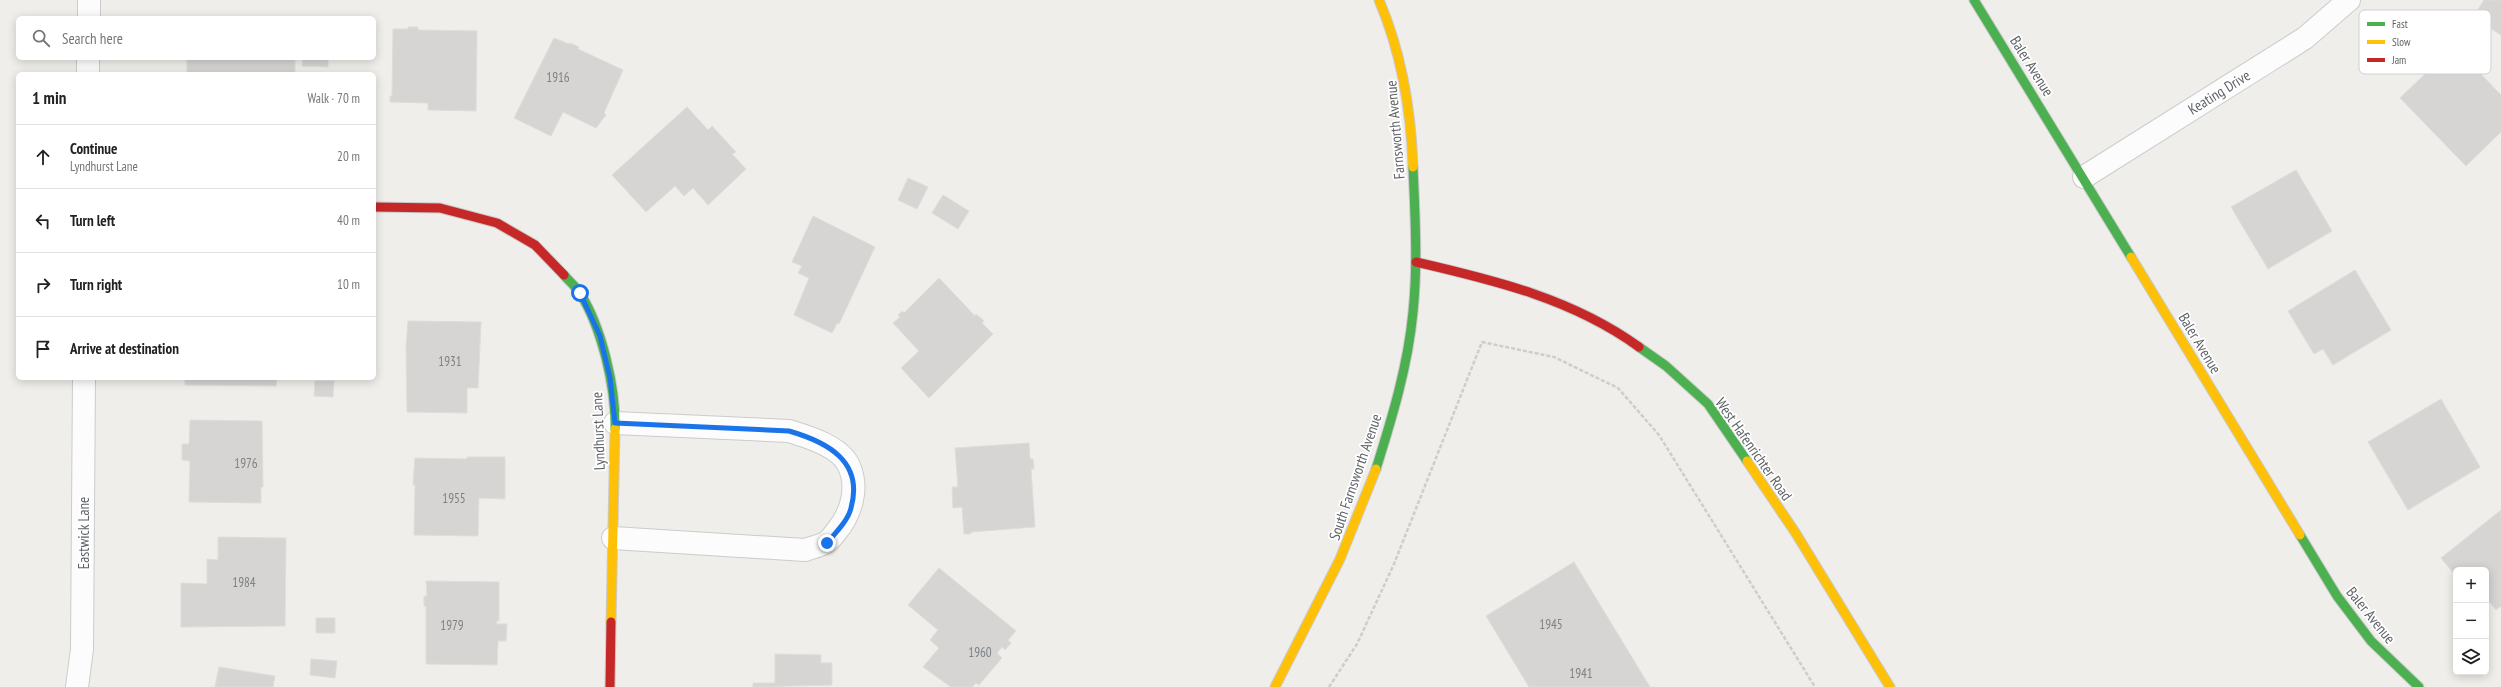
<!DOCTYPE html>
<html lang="en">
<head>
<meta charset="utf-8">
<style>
  body { margin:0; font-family:"PT Sans Narrow",sans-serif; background:#f6f6f6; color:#222 }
  .controls { position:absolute; right:12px; bottom:12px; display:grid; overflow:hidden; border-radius:6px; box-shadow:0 2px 10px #0003 }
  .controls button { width:36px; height:36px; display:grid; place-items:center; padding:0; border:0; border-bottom:1px solid #e0e0e0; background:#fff; color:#222; font:20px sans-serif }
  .stop { position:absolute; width:12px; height:12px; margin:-9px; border:3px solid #1a73e8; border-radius:50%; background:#fff }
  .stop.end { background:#1a73e8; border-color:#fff; box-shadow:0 1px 4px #0008 }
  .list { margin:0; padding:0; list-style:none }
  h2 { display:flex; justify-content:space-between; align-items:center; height:52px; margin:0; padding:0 16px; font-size:17px }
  h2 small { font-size:13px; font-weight:400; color:#767676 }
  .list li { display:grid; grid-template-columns:26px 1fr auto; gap:12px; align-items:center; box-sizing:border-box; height:64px; padding:0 16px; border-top:1px solid #e0e0e0 }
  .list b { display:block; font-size:15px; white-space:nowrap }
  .list p { margin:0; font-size:13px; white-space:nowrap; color:#767676 }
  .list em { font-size:13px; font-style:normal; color:#767676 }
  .icon { flex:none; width:22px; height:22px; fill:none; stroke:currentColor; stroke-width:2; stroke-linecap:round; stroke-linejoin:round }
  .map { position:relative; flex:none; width:2501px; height:687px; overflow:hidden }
  .search { position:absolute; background:#fff; box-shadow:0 2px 10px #0003; left:16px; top:16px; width:360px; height:44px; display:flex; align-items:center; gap:10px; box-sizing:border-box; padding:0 14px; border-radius:6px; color:#767676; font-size:15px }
  .panel { position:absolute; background:#fff; box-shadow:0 2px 10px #0003; left:16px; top:72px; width:360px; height:308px; border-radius:6px }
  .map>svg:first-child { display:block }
  .building { fill:#d6d5d3; stroke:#deddd9 }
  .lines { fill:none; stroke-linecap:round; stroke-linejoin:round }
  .street-casing { stroke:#cbcccc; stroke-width:24 }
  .fast-casing { stroke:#cacacb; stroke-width:11 }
  .slow-casing { stroke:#cacacb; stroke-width:11 }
  .jam-casing { stroke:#cacacb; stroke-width:11 }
  .path { stroke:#cacfcc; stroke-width:2.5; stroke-dasharray:4 2; stroke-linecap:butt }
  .street { stroke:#fdfcfc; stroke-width:22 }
  .fast { stroke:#4caf50; stroke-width:9 }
  .slow { stroke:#ffc107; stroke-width:9 }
  .jam { stroke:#c62828; stroke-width:9 }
  .route { stroke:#1a73e8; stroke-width:5 }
  .labels { text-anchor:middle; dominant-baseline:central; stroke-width:3.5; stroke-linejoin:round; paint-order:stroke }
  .number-label { font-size:13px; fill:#7e8184 }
  .street-label { font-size:15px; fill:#5f6368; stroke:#fff }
  .key { fill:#fff; stroke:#cfd0d2; stroke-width:1 }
  .key-label { font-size:11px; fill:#5f6368 }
</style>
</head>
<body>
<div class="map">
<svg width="2501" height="687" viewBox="0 0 2501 687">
  <rect width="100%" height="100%" fill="#efeeea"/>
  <path class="building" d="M2484,0H2501V35L2473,17Z
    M408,27H418V30L477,31L476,111L428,110V103L390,102V96H392L393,29H408Z
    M554,38L569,44L570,43L579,47L578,49L623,70L604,113L606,115L596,128L563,112L551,136L514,118Z
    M2454,46L2501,95V132L2466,166L2400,98Z
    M187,58H289L295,60V74H187Z
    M303,58H328V67L302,66Z
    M687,107L708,130L712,126L736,152L732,154L746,169L708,205L693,188L684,196L675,186L646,212L612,175Z
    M2296,170L2332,231L2268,269L2231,207Z
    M908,178L928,187L917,209L898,200Z
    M943,195L969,211L958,229L932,213Z
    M813,216L875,247L839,324L837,323L832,333L794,315L809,278L798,273L802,266L792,262Z
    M2355,270L2391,330L2333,365L2323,349L2314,354L2288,311Z
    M939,278L975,316L976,314L984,321L982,323L993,334L929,398L901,368L919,351L893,323L900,317L898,315L902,311L904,313Z
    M408,321L481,322L478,388H467V413L407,412L406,346Z
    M185,378H277L276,386L185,385Z
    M315,381H334L333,397L314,396Z
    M2441,399L2480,467L2408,510L2368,442Z
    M190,420L262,421L263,487H261V503L189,502L190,461L182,460V444H189Z
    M1029,443L1030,459H1033L1034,469H1031L1035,527L971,532V534H964L962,507L953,508L952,487H958L955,448Z
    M467,457H505V499L479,498L478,536L414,535L415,485H413L415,458L467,459Z
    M2501,510V606L2496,610L2486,597V570H2456V576L2441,558Z
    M218,537L286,538L285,626L181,627V583L207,584V559L218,560Z
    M1574,562L1650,687H1529L1486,616Z
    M939,568L1016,631L1008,640L1011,643L1005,650L1002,647L997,653L1002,658L979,685L976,683L972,687H951L923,667L939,648L930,640L938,630L908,605Z
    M426,581L499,582V621H496L497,624H507L506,641H498L497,665L426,664V606H424V596H427Z
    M316,618H335V633H316Z
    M775,654L821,655V663H832V685L753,687V683H775Z
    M311,659L337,661L335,678L310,675Z
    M219,667L275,676L273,687H215Z"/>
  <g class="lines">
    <g class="street-casing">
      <path id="street" d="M89,18V0
        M88,74V58
        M2084,177L2305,38L2349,0
        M613,538L805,550C811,548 819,546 825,543C829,541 833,536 836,532C851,514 859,489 849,466C840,446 808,437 789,431L615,423
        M77,687L82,649L84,378"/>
    </g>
    <g class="fast-casing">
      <path id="fast" d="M1974,0L2131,257
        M564,275C569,281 576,287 580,293C602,328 616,388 615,429
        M1639,347L1666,366L1708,404L1747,461
        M1376,469C1392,418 1408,366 1413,312C1418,264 1415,215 1413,167
        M2300,535L2337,596L2371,641L2419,687"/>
    </g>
    <g class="slow-casing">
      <path id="slow" d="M1379,0C1402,54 1411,108 1413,167
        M2131,257L2300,535
        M1747,461L1795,532L1890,687
        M611,622L615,429
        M1275,687L1340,559L1376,469"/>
    </g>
    <g class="jam-casing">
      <path id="jam" d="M374,207L440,208L497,223L535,245L564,275
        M1416,262C1494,280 1573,299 1639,347
        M610,687L611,622"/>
    </g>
    <path class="path" d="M1329,687L1357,644L1394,564L1482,342L1554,357L1618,388L1659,435L1815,687"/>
    <use href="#street" class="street"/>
    <use href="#fast" class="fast"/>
    <use href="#slow" class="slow"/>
    <use href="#jam" class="jam"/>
  </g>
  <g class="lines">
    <path class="route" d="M580,293L600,336L610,378L615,423L789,431C827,442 864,461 851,508C848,521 835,533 827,543"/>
  </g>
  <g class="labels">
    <g class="number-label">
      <text x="558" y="77">1916</text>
      <text x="450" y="361">1931</text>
      <text x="246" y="463">1976</text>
      <text x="454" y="498">1955</text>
      <text x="244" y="582">1984</text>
      <text x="1551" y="624">1945</text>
      <text x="452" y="625">1979</text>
      <text x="980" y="652">1960</text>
      <text x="1581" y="673">1941</text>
    </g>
    <g class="street-label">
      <text transform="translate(2032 66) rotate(58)">Baler Avenue</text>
      <text transform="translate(2219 92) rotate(-32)">Keating Drive</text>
      <text transform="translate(1395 130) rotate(-95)">Farnsworth Avenue</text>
      <text transform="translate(2200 343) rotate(59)">Baler Avenue</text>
      <text transform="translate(598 431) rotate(-92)">Lyndhurst Lane</text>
      <text transform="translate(1754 449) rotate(55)">West Hafenrichter Road</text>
      <text transform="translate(1355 477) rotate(-71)">South Farnsworth Avenue</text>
      <text transform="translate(83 533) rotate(-90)">Eastwick Lane</text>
      <text transform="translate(2371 615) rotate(51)">Baler Avenue</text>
    </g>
  </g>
  <rect x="2359" y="10" width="132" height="64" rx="6" class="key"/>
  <rect x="2367" y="22" width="18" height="4" fill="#4caf50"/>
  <rect x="2367" y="40" width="18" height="4" fill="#ffc107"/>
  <rect x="2367" y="58" width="18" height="4" fill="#c62828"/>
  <g class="key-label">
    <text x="2392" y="28">Fast</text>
    <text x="2392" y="46">Slow</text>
    <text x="2392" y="64">Jam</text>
  </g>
</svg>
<div class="controls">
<button>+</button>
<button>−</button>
<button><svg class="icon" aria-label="layers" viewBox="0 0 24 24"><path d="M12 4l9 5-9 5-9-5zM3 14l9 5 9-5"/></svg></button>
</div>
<div class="stop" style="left:580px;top:293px"></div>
<div class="stop end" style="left:827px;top:543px"></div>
<div class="search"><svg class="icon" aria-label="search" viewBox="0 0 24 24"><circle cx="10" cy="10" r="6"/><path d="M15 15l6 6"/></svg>Search here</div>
<section class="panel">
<h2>1 min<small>Walk · 70 m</small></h2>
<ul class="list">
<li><svg class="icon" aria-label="ahead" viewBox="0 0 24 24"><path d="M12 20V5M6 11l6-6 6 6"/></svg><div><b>Continue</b><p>Lyndhurst Lane</p></div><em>20 m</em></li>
<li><svg class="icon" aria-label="left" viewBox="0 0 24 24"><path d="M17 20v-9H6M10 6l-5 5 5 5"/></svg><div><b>Turn left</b></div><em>40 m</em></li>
<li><svg class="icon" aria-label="right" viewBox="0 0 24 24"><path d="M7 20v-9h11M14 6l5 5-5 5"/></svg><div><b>Turn right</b></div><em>10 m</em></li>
<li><svg class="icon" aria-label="arrive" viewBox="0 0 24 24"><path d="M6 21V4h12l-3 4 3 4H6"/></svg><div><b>Arrive at destination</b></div></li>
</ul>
</section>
</div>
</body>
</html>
